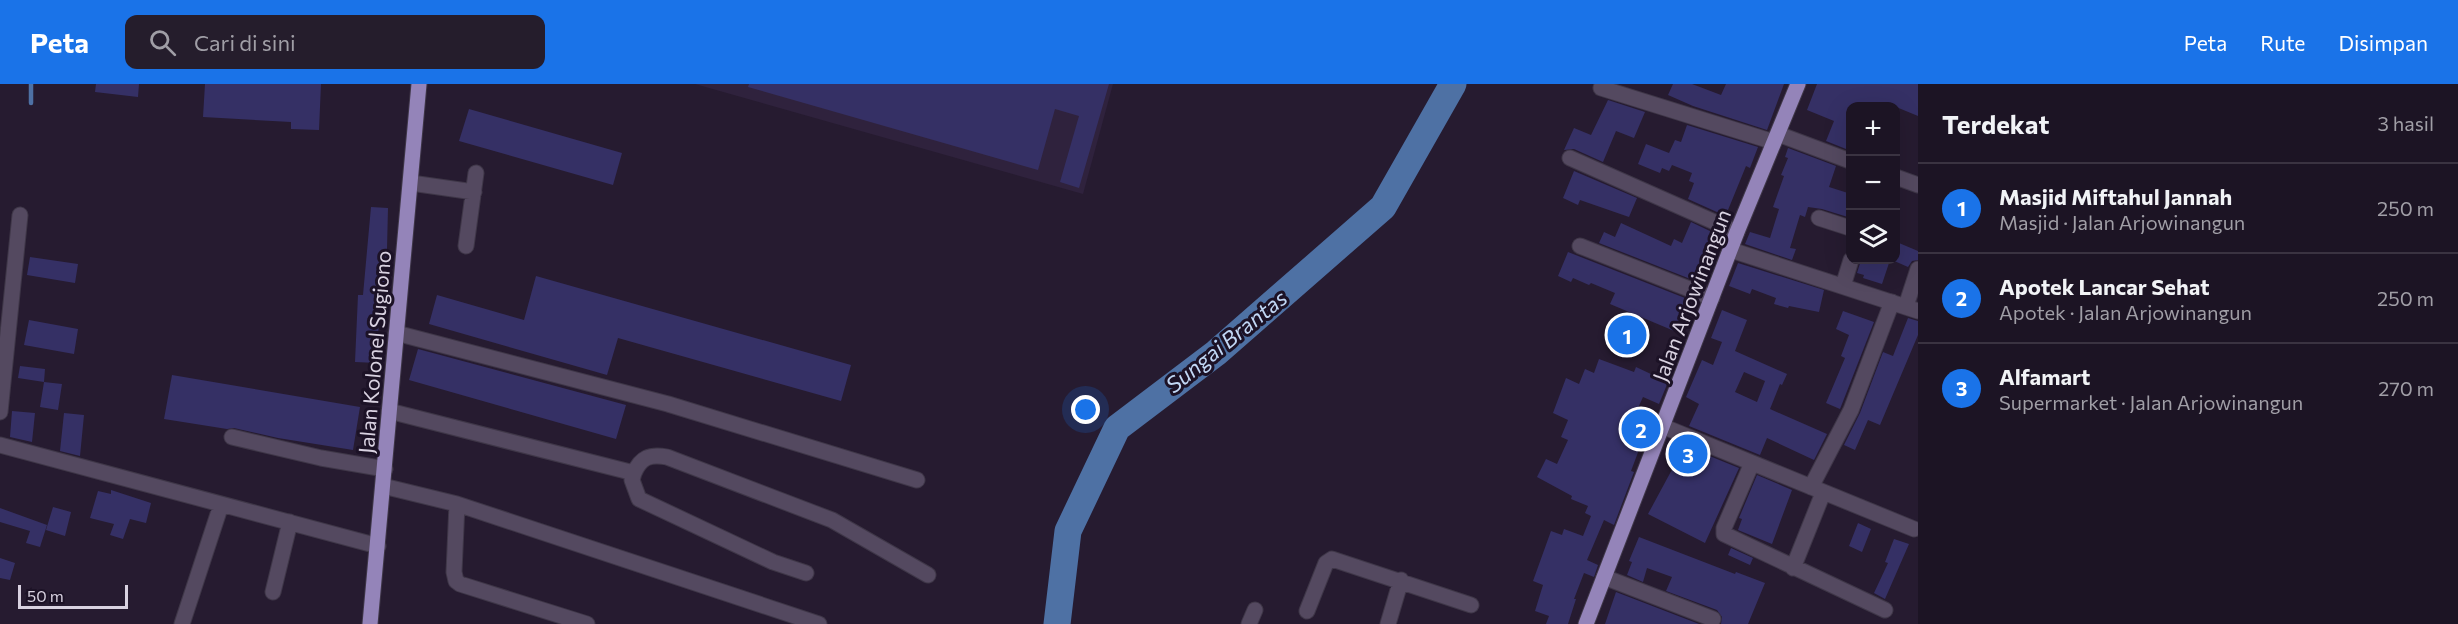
<!DOCTYPE html>
<html lang="id">
<head>
<meta charset="utf-8">
<style>
  body { margin:0; font-family:Commissioner,sans-serif; background:#251d2c; color:#f1f3f6 }
  .controls { position:absolute; right:18px; top:18px; display:grid; overflow:hidden; border-radius:12px; box-shadow:0 6px 24px #0002 }
  .controls button { width:54px; height:54px; display:grid; place-items:center; padding:0; border:0; border-bottom:2px solid #3a3341; background:#1c1424; color:#f1f3f6; font:30px sans-serif }
  .scale { position:absolute; left:18px; bottom:15px; width:110px; box-sizing:border-box; padding-left:6px; border:3px solid #d9d2e1; border-top:0; font-size:16px; line-height:21px; white-space:nowrap; color:#d9d2e1; -webkit-text-stroke:4px #1c1226; paint-order:stroke }
  .you { position:absolute; left:1086px; top:326px; width:21px; height:21px; margin:-15px; border:4px solid #fff; border-radius:50%; background:#1a73e8; box-shadow:0 0 0 9px #1a73e833 }
  .badge { display:grid; place-items:center; width:39px; height:39px; border-radius:50%; background:#1a73e8; color:#fff; font-size:20px; font-weight:700 }
  .pin { position:absolute; translate:-50% -50%; border:3px solid #fff; box-shadow:0 2px 6px #0006 }
  .list { margin:0; padding:0; list-style:none }
  h2 { display:flex; justify-content:space-between; align-items:center; height:78px; margin:0; padding:0 24px; font-size:26px }
  h2 small { font-size:20px; font-weight:400; color:#a09ea6 }
  .list li { display:grid; grid-template-columns:39px 1fr auto; gap:18px; align-items:center; box-sizing:border-box; height:90px; padding:0 24px; border-top:2px solid #3a3341 }
  .list b { display:block; font-size:22px; white-space:nowrap }
  .list p { margin:0; font-size:20px; white-space:nowrap; color:#a09ea6 }
  .list em { font-size:20px; font-style:normal; color:#a09ea6 }
  .icon { flex:none; width:33px; height:33px; fill:none; stroke:currentColor; stroke-width:2; stroke-linecap:round; stroke-linejoin:round }
  .map { position:relative; flex:none; width:1918px; height:540px; overflow:hidden }
  header { display:flex; align-items:center; gap:36px; box-sizing:border-box; height:84px; padding:0 30px; background:#1a73e8; color:#fff }
  header strong { font-size:28px }
  nav { display:flex; gap:33px; margin-inline-start:auto; font-size:21px }
  .search { width:420px; height:54px; background:#251d2c; display:flex; align-items:center; gap:15px; box-sizing:border-box; padding:0 21px; border-radius:12px; color:#a09ea6; font-size:22px }
  main { display:flex }
  aside { flex:1; background:#1c1424 }
  .map>svg:first-child { display:block }
  .built { fill:#2f223d }
  .lines { fill:none; stroke-linecap:round; stroke-linejoin:round }
  .stream { stroke:#4e71a4; stroke-width:4.5 }
  .river { stroke:#4e71a4; stroke-width:27 }
  .building { fill:#353065; fill-rule:evenodd }
  .minor-casing { stroke:#3f3748; stroke-width:17 }
  .major-casing { stroke:#3f3748; stroke-width:17 }
  .minor { stroke:#544960; stroke-width:15 }
  .major { stroke:#9484b9; stroke-width:15 }
  .labels { text-anchor:middle; dominant-baseline:central; stroke-width:6; stroke-linejoin:round; paint-order:stroke }
  .street-label { font-size:21px; fill:#d9d2e1; stroke:#1c1226 }
  .water-label { font-size:22px; font-style:italic; fill:#c1d7f5; stroke:#1c1226 }
</style>
</head>
<body>
<header>
<strong>Peta</strong>
<div class="search"><svg class="icon" aria-label="search" viewBox="0 0 24 24"><circle cx="10" cy="10" r="6"/><path d="M15 15l6 6"/></svg>Cari di sini</div>
<nav><a>Peta</a><a>Rute</a><a>Disimpan</a></nav>
</header>
<main>
<div class="map">
<svg width="1918" height="540" viewBox="0 0 1918 540">
  <rect width="100%" height="100%" fill="#261b30"/>
  <path class="built" d="M695,0H1113L1083,110Z"/>
  <g class="lines">
    <path class="stream" d="M31,19V0"/>
    <path class="river" d="M1057,540L1068,447L1117,344L1216,269L1383,123L1453,0"/>
  </g>
  <path class="building" d="M96,0H139L138,13L95,8Z
    M205,0H321L319,46L291,45V38L203,33Z
    M749,0H1109L1079,104L1060,98L1079,32L1055,25L1038,86L748,3Z
    M1673,0H1692L1721,11L1726,0H1784L1767,46L1693,22L1668,11Z
    M1817,0H1918V32L1884,18L1882,22H1851V67L1826,57L1834,37L1807,26Z
    M1608,16L1645,28L1634,54L1616,47L1603,78L1574,65L1564,66L1574,44L1591,51Z
    M469,25L622,69L613,101L459,57Z
    M1687,41L1758,63L1750,84L1746,82L1728,126L1730,128L1728,133L1688,115L1694,99L1689,97L1692,89L1672,81L1669,87L1662,84L1660,89L1638,80L1646,60L1669,69L1675,56L1681,58Z
    M1788,64L1836,82L1829,103L1851,110V134L1822,125L1808,123L1805,133L1800,131L1790,164L1796,165L1792,176L1745,160L1750,148L1770,154L1779,125L1773,123L1784,92L1781,91L1788,74L1785,73Z
    M1574,87L1637,114L1629,133L1580,116L1578,121L1563,114Z
    M371,123L388,124L386,207H380L377,279L355,278L358,211H363Z
    M1691,138L1714,149L1693,196L1599,159L1604,148L1615,153L1621,139L1671,162L1674,155L1682,159Z
    M1899,159L1918,167V176L1912,177L1908,183L1892,176H1896Z
    M1568,168L1690,216L1679,249L1610,220L1615,209L1591,199L1589,201L1573,194L1571,198L1558,192Z
    M30,173L78,180L75,199L27,191Z
    M1861,176H1890L1882,200L1863,194L1864,191L1857,189Z
    M1738,179L1824,206L1819,228L1789,222L1788,224L1774,220L1776,214L1752,205L1750,210L1729,202Z
    M536,192L851,281L841,317L618,254L607,291L429,240L437,211L524,236Z
    M1722,226L1747,236L1735,267L1787,290L1782,301L1780,300L1770,325L1827,350L1814,376L1767,354L1760,371L1689,342L1699,320L1686,313L1702,276L1713,281L1722,258L1711,254ZM1744,288L1765,297L1757,318L1735,308Z
    M1843,227L1874,238L1840,325L1826,319L1845,274L1841,272L1849,251L1836,245Z
    M1908,234L1918,237V251L1880,341L1868,336L1855,366L1844,361L1860,329L1883,268L1893,272Z
    M29,236L78,245L74,270L24,261Z
    M418,265L626,321L616,355L409,296Z
    M1599,275L1634,288L1636,283L1668,298L1659,320L1643,313L1628,346L1627,349L1643,355L1631,387L1634,388L1614,441L1604,436L1587,476L1598,481L1594,493L1584,489L1574,515H1576L1568,540H1546L1549,532L1535,527L1543,501L1533,497L1551,447L1562,451L1564,445L1583,452L1591,432L1585,429L1588,422L1571,415L1572,412L1537,393L1546,375L1557,380L1568,356L1561,353L1568,336L1553,329L1566,294L1579,300L1585,285L1594,289Z
    M20,282L45,285L44,298L18,294Z
    M172,291L360,323L353,366L278,354L234,344L227,345L164,335Z
    M44,298L62,300L58,326L40,323Z
    M12,327L35,329L32,358L10,353Z
    M64,329L84,331L80,372L60,367Z
    M1680,360L1739,384L1705,459L1648,430L1675,380L1672,379Z
    M1757,391L1792,406L1772,460L1738,446L1742,435L1739,434Z
    M111,406L151,419L146,439L130,435L123,455L110,451L114,440L90,434L98,407L111,410Z
    M53,423L71,428L65,452L46,446Z
    M0,424L47,441L40,463L26,459L30,447L0,438Z
    M1858,439L1871,445L1862,468L1849,462Z
    M1639,453L1735,490L1736,488L1765,499L1748,540H1721L1722,533L1717,526L1666,507L1672,493L1647,484L1643,498L1627,491L1632,478L1629,477Z
    M1894,455L1909,460L1885,515L1874,509L1888,479L1885,478Z
    M1731,464L1753,474L1750,481L1728,471Z
    M0,474L15,479L10,496L0,494Z
    M1616,508L1699,540H1605Z"/>
  <g class="lines">
    <g class="minor-casing">
      <path id="minor" d="M1601,4L1774,58
        M1778,50L1850,77
        M1570,74L1737,148
        M1896,93L1918,101
        M411,99L474,108
        M1819,134L1850,144
        M466,162L476,89
        M1580,162L1712,214
        M1731,166L1918,227
        M1843,202L1851,176
        M1906,222L1918,185
        M396,249L668,320L917,396
        M389,327L634,389C641,373 650,370 667,373L832,436L928,491
        M0,328L20,131
        M1662,342L1914,445
        M232,353L321,374L385,385
        M0,361L378,462
        M1752,379L1724,444V450L1885,526
        M634,389L632,396L639,415L773,478L806,489
        M383,402L457,420L819,540
        M1811,403L1851,326L1892,218
        M457,420L454,488L456,497L460,500L587,540
        M1793,484L1823,409
        M1604,493L1713,535
        M273,508L290,438
        M1307,527L1326,479L1332,475L1471,521
        M182,540L221,421
        M1249,540L1255,526
        M1388,540L1401,496"/>
    </g>
    <g class="major-casing">
      <path id="major" d="M370,540L419,0
        M1586,540L1737,148L1798,0"/>
    </g>
    <use href="#minor" class="minor"/>
    <use href="#major" class="major"/>
  </g>
  <g class="labels">
    <g class="street-label">
      <text transform="translate(1691 211) rotate(-69)">Jalan Arjowinangun</text>
      <text transform="translate(374 268) rotate(-85)">Jalan Kolonel Sugiono</text>
    </g>
    <g class="water-label">
      <text transform="translate(1226 257) rotate(-39)">Sungai Brantas</text>
    </g>
  </g>
</svg>
<div class="controls">
<button>+</button>
<button>−</button>
<button><svg class="icon" aria-label="layers" viewBox="0 0 24 24"><path d="M12 4l9 5-9 5-9-5zM3 14l9 5 9-5"/></svg></button>
</div>
<div class="scale">50 m</div>
<div class="you"></div>
<div class="pin badge" style="left:1627px;top:251px">1</div>
<div class="pin badge" style="left:1641px;top:345px">2</div>
<div class="pin badge" style="left:1688px;top:370px">3</div>
</div>
<aside>
<h2>Terdekat<small>3 hasil</small></h2>
<ul class="list">
<li><span class="badge">1</span><div><b>Masjid Miftahul Jannah</b><p>Masjid · Jalan Arjowinangun</p></div><em>250 m</em></li>
<li><span class="badge">2</span><div><b>Apotek Lancar Sehat</b><p>Apotek · Jalan Arjowinangun</p></div><em>250 m</em></li>
<li><span class="badge">3</span><div><b>Alfamart</b><p>Supermarket · Jalan Arjowinangun</p></div><em>270 m</em></li>
</ul>
</aside>
</main>
</body>
</html>
